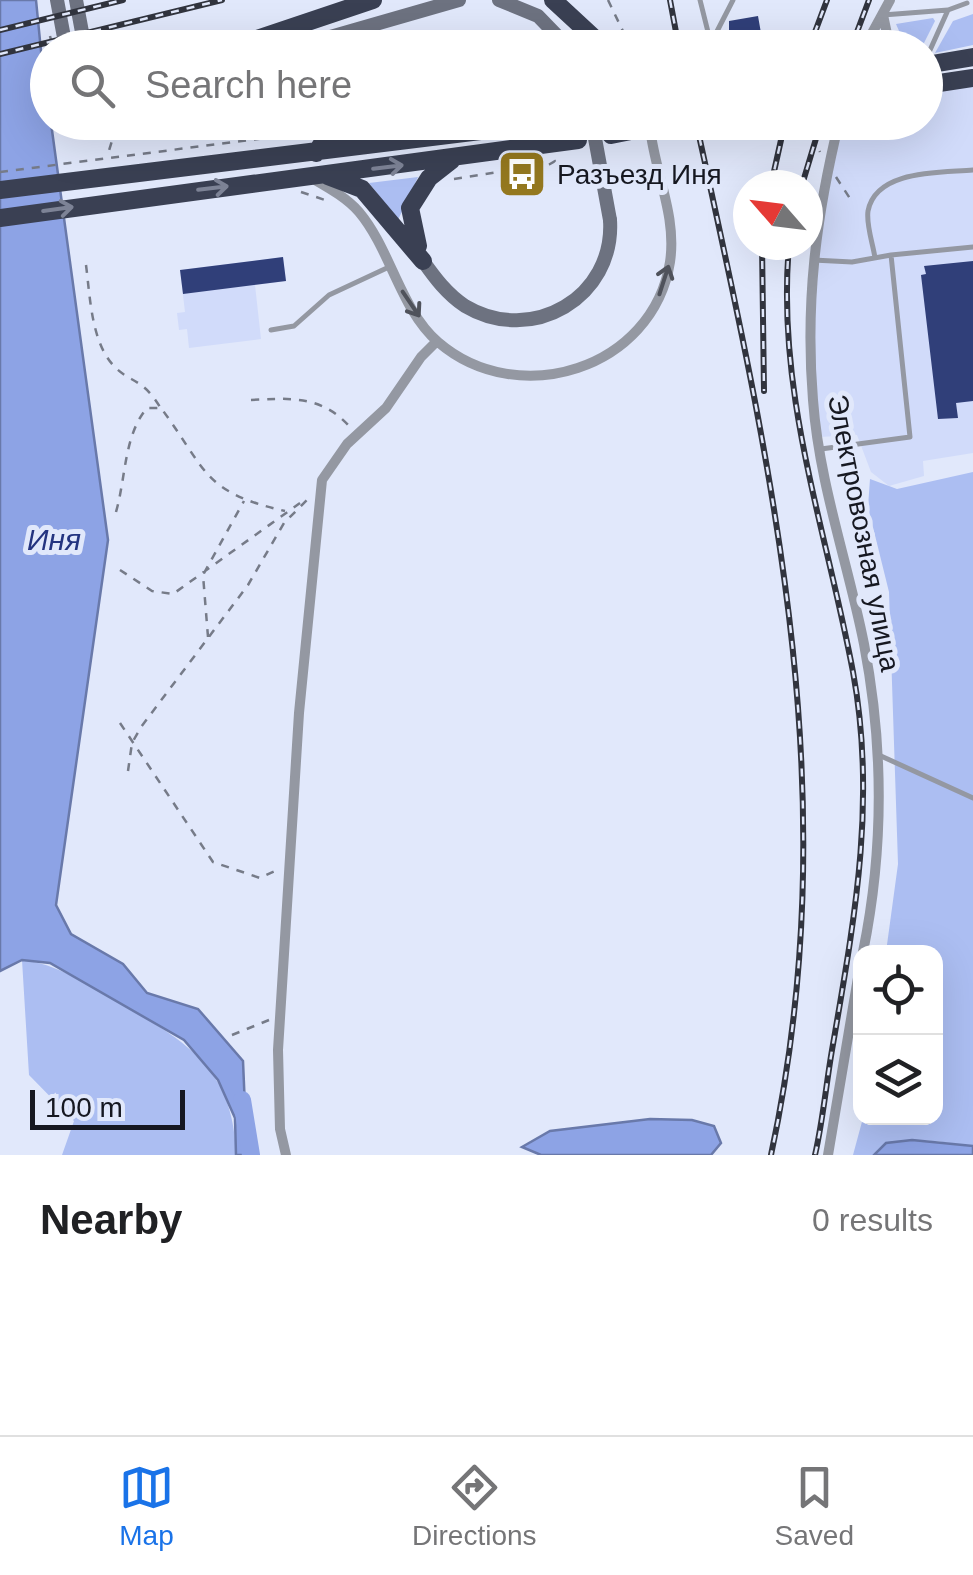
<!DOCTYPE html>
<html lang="en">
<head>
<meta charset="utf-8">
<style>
  body { margin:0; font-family:Helvetica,sans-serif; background:#f2f2f2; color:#202124 }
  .controls { position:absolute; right:30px; bottom:30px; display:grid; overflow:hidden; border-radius:20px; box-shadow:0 10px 40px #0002 }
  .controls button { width:90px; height:90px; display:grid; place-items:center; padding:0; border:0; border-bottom:2px solid #e0e0e0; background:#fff; color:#202124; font:50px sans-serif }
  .compass { position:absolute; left:733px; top:170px; width:90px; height:90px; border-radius:50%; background:#fff; box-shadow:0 10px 40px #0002; rotate:298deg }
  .scale { position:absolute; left:30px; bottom:25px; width:155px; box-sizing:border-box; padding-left:10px; border:5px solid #161821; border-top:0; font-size:28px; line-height:35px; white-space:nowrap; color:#161821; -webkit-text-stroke:8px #e1e8fb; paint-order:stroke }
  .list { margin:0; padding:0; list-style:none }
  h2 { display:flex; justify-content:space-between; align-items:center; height:130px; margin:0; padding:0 40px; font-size:42px }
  h2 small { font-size:32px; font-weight:400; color:#757577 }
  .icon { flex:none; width:55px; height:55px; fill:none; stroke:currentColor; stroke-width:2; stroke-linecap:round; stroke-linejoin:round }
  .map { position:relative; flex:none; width:973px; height:1155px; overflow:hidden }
  .search { position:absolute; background:#fff; box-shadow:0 10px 40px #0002; left:30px; right:30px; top:30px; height:110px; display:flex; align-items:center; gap:25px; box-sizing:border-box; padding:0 35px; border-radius:55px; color:#757577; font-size:38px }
  .sheet { height:280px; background:#fff }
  nav { display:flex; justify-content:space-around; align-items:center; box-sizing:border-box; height:140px; border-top:2px solid #e0e0e0; background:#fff; font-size:28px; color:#757577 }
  nav a { display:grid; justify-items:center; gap:5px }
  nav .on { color:#1a73e8 }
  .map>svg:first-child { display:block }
  .built { fill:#d1dbfa }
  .green { fill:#acbef2 }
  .water { fill:#8da3e5; stroke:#6979aa; stroke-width:2.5 }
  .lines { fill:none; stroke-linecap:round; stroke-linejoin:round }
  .river { stroke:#8da3e5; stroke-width:18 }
  .building { fill:#303f79 }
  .path { stroke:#767b88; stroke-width:2.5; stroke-dasharray:8 8; stroke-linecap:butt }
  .lane { stroke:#9498a2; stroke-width:5 }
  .street { stroke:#9498a2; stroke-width:10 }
  .secondary { stroke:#6d7280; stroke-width:14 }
  .highway { stroke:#3a4053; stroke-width:18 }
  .rail-casing { stroke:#31343e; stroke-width:6 }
  .rail { stroke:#e1e8fb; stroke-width:2.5; stroke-dasharray:8; stroke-linecap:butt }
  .secondary-bridge { stroke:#6d7280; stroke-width:14 }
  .oneway { stroke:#7d8396 }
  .oneway2 { stroke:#4f525b }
  .labels { text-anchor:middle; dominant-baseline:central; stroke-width:10; stroke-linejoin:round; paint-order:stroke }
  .poi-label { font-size:28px; fill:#161821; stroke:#e1e8fb; text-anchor:start }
  .street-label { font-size:28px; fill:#161821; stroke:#e1e8fb }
  .water-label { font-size:30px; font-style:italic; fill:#243480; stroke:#e1e8fb }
</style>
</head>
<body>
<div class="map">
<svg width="973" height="1155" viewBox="0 0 973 1155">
  <rect width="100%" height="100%" fill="#e1e8fb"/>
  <path class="built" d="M973,80V453L923,461L924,476L889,486L871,472L857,435L819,437L808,312L839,123L926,122V88Z
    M283,257L286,281L255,285L261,339L189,348L187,329L179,330L177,313L185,312L180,270Z"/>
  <path class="green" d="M973,14V45L935,53L953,21Z
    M933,18L935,21L922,47H906L896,24Z
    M418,177L398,220L369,183Z
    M973,472V1146C940,1143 900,1131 874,1155H853L863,1118H936V952H886L898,864L889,592L868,507L870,479L897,489Z
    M22,960C58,964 84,983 114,1000C184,1040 234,1067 236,1155H62L74,1121L29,1075Z"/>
  <path class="water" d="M0,0H36L48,122L51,123L108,540L56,905L71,934L123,964L147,993L198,1009L243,1061L247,1155H236L235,1118L218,1080L184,1040L50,963L22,960L0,971Z
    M650,1119L692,1120L714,1126L721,1143L711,1155H541L522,1147L550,1131Z
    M912,1140L973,1146V1155H874L886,1143Z"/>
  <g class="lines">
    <path class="river" d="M242,1100L251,1155"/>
  </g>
  <path class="building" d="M758,16L761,33L729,39V21Z
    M283,257L286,281L183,294L180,270Z
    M973,261V401L956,403L958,418L938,419L921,275L926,274L924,266Z"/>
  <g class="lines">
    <path class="path" d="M608,0L631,48
      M50,36L53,48
      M196,48L217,41
      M94,122L114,134L108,154
      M806,122L820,152
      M389,127L417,122
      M687,132L746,122
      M0,172L312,132
      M836,177L851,200
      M454,179L550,164L562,157
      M301,192L328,201
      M86,265C90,295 91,341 113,365C129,383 142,377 160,407
      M251,400C289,398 321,395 349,426
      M116,512C126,477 124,435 147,408H161C207,470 202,492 285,511
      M120,570L152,591L173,594L300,503
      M208,637L203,575L244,501
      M120,723L213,862L260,878L279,869
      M128,771L132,743L141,727L248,585L284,523L310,497
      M232,1035L269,1020"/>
    <path class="lane" d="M700,0L712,48
      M883,15L948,10
      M711,43L733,0
      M926,59L948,10L967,3
      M891,255L973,247
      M875,258C873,244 866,225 868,211C876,169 942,173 973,170
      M813,260L852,262L891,255L910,437L821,449
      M271,330L294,326L329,295L389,267
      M881,756L973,798"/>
    <path class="street" d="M883,15L890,48
      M864,48L890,0
      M839,122C816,216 805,303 813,400C819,483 848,563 864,644C884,748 884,849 863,952
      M310,177C327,187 346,197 359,212C391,250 400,309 438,342C518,411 653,369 670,262C677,216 655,173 650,128
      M286,1155L280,1129L278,1050L299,713L322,480L347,444L386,408L421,357L437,341
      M828,1155L860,966"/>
    <path class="secondary" d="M57,0L66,48
      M76,0L85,48
      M499,0L538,16L569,48
      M292,48L459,0
      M423,261C435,278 447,294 465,306C532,346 615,297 610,220"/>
    <path class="highway" d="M553,0L605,48
      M230,48L373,0
      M926,65L973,57
      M926,85L973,78
      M611,135L676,122
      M316,153L336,122
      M328,176L362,189L423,261
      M0,190L554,122
      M0,218L578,140
      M418,246L410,208L429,178L452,160"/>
    <g class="rail-casing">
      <path id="rail" d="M670,0L679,48
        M0,30L123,0
        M809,48L827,0
        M851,48L869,0
        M0,54L222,0
        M696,122C773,473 848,796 771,1155
        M771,185L785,122
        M802,185L821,122
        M762,245L764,391
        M789,245C776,394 826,528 853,672C877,802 854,922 832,1050C826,1085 823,1120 815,1155"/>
    </g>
    <use href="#rail" class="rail"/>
    <path class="secondary-bridge" d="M592,122L610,220"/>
  </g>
  <defs><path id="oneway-shaft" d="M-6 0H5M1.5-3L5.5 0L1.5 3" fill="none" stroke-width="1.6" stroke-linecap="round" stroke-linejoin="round" transform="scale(2.5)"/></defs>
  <g class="oneway">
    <use href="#oneway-shaft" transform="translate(388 167) rotate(-7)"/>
    <use href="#oneway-shaft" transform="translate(213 188) rotate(-7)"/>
    <use href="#oneway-shaft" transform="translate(58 209) rotate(-8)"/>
  </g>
  <g class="oneway2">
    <use href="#oneway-shaft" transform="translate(664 280) rotate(-72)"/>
    <use href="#oneway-shaft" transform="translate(411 304) rotate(56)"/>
  </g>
  <defs>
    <g id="bus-square" transform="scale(2.5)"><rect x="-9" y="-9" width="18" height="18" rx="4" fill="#94781f" stroke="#e1e8fb"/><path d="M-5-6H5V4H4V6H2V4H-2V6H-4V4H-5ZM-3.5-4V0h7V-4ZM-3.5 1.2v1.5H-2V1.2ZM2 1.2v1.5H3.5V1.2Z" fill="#fff"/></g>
  </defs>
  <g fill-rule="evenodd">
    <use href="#bus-square" x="522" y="174"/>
  </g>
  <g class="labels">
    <g class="poi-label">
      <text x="557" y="174">Разъезд Иня</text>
    </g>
    <g class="street-label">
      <text transform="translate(864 533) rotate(79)">Электровозная улица</text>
    </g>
    <g class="water-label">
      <text x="54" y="539">Иня</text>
    </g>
  </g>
</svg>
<div class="controls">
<button><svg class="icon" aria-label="locate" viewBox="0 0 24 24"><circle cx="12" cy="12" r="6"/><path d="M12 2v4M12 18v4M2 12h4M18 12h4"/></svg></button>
<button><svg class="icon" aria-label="layers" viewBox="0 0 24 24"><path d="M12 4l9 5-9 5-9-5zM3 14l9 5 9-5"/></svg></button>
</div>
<svg class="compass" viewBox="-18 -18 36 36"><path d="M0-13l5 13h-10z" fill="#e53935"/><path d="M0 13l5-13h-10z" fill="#757577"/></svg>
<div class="scale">100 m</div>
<div class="search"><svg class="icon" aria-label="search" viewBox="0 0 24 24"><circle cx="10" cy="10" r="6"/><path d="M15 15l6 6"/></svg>Search here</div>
</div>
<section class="sheet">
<h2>Nearby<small>0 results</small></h2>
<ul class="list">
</ul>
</section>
<nav>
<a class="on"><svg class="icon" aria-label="map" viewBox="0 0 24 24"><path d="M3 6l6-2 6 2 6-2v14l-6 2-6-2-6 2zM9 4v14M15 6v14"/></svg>Map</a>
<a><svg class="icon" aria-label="directions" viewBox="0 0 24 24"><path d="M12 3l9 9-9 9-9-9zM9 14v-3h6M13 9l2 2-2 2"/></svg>Directions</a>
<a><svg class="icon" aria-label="saved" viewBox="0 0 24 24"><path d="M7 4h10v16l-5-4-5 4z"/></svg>Saved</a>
</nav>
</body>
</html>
